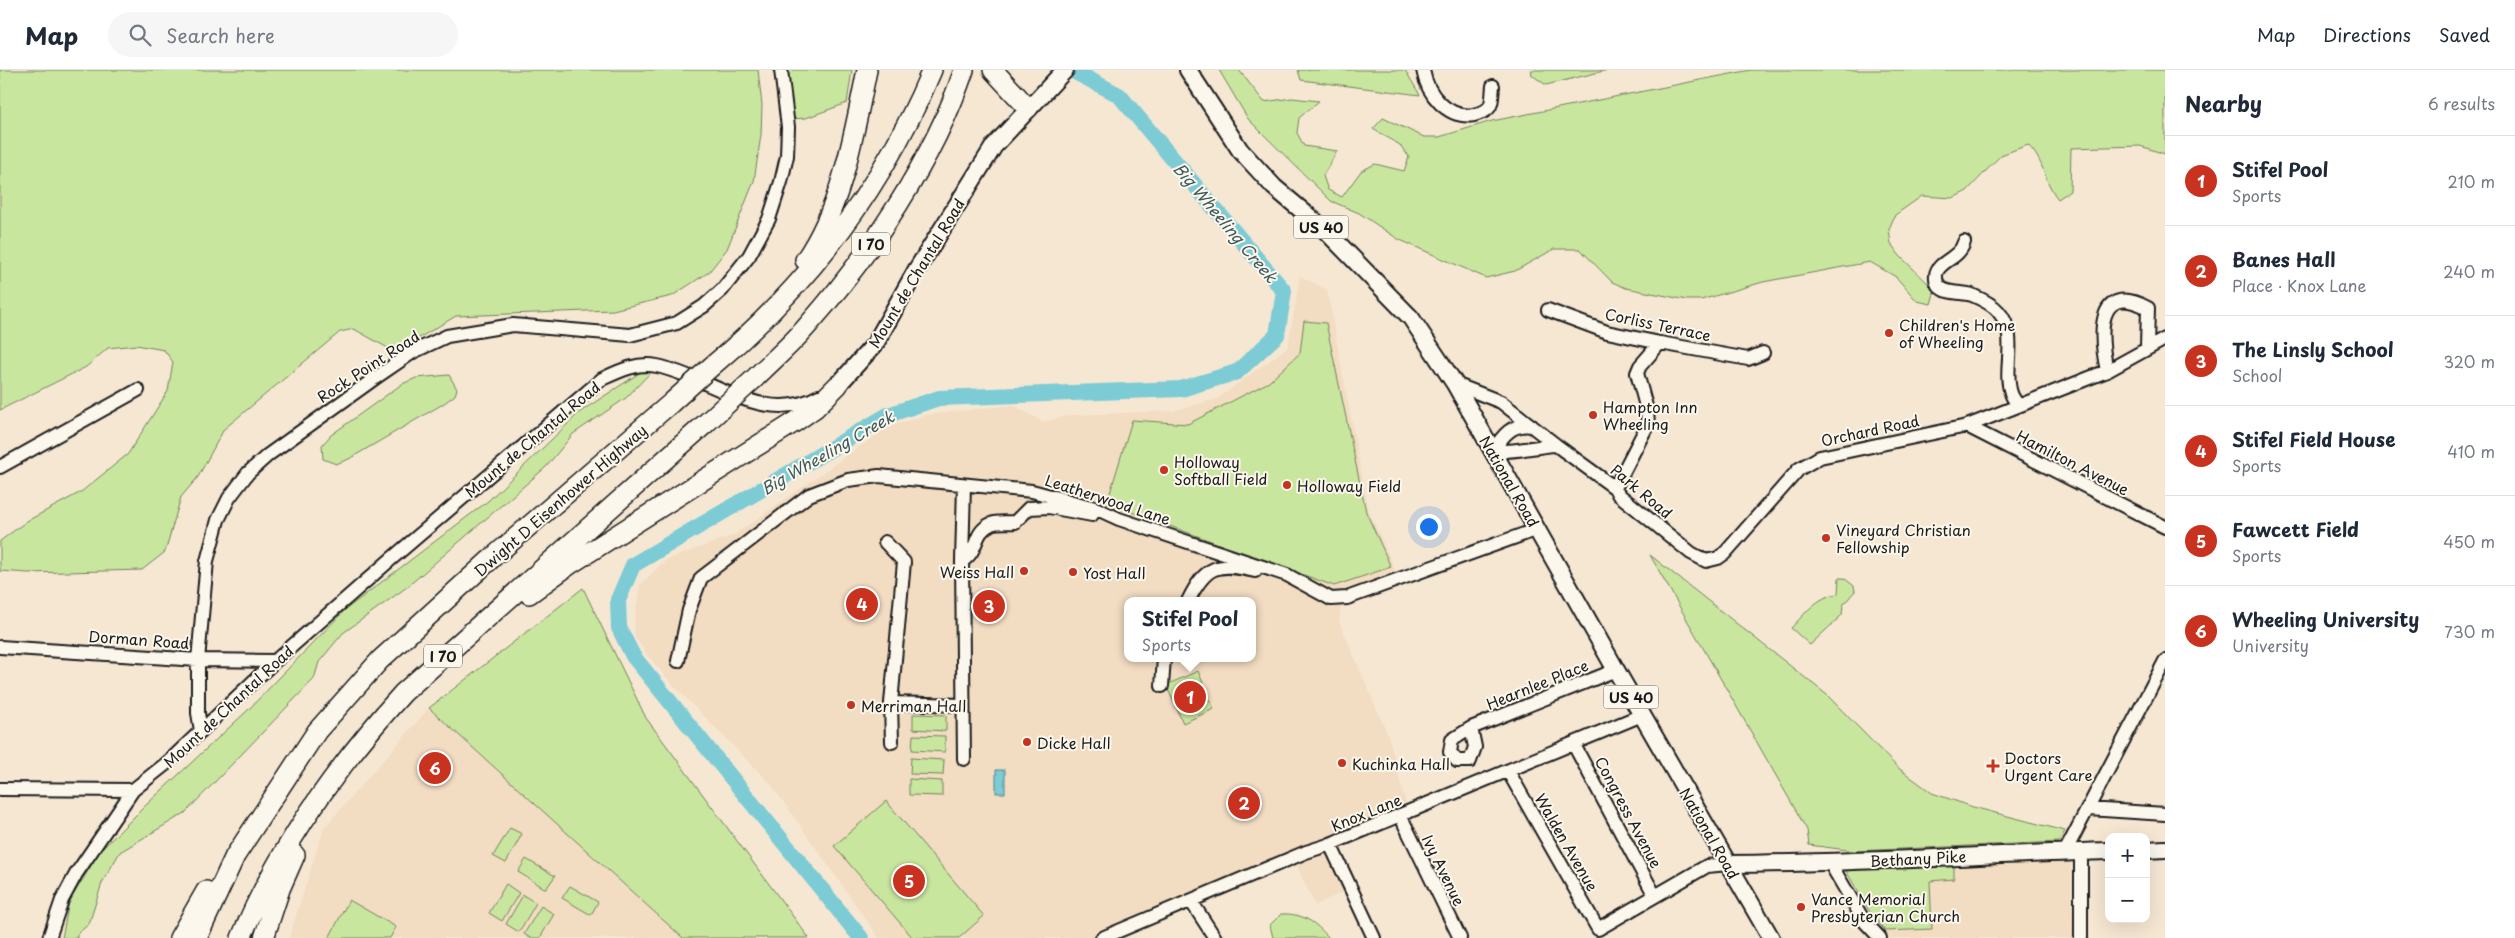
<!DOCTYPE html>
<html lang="en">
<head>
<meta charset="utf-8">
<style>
  body { margin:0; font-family:"Playpen Sans",sans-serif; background:#f6f6f7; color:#1f2937 }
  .controls { position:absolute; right:15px; bottom:15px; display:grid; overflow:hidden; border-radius:10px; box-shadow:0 5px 20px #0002 }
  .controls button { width:45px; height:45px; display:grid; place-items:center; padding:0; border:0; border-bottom:1px solid #e0e1e3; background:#fff; color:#1f2937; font:25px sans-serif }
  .you { position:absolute; left:1428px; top:456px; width:18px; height:18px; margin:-12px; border:4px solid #fff; border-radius:50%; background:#1a73e8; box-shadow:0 0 0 8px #1a73e833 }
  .badge { display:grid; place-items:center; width:32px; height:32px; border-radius:50%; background:#c8321e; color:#fff; font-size:16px; font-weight:700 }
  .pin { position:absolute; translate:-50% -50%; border:2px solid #fff; box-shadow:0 1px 5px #0006 }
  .popup { position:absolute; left:1124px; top:527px; width:132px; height:65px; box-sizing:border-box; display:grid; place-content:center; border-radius:10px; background:#fff; filter:drop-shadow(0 1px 4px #0005); font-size:16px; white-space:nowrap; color:#747a83 }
  .popup b { font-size:19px; color:#1f2937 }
  .popup::after { content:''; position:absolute; left:50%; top:100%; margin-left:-10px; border:10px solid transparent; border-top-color:#fff }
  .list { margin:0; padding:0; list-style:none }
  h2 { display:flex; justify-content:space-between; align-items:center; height:65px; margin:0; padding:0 20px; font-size:21px }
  h2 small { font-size:16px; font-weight:400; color:#747a83 }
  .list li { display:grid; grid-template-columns:32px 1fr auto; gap:15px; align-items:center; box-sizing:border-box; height:90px; padding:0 20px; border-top:1px solid #e0e1e3 }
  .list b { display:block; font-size:19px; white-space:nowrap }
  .list p { margin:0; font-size:16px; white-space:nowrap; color:#747a83 }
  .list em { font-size:16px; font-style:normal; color:#747a83 }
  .icon { flex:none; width:28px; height:28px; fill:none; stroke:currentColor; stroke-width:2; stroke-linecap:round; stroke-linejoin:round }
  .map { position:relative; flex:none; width:2165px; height:868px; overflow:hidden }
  header { display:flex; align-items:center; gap:30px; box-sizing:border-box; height:70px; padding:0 25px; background:#fff; border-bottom:1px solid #e0e1e3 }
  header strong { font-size:24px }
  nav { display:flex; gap:28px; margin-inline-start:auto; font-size:18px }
  .search { width:350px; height:45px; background:#f6f6f7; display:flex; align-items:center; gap:12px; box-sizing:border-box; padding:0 18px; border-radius:28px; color:#747a83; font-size:19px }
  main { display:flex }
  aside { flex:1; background:#fff }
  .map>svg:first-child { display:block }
  .built { fill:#f2dcc2; fill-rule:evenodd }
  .green { fill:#c9e69e; stroke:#72815d }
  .water { fill:#7bcbd5; stroke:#55858b }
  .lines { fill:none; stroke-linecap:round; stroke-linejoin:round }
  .river { stroke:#7bcbd5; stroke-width:16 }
  .minor-casing { stroke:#1c1c1c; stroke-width:16 }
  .major-casing { stroke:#1c1c1c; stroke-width:20 }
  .highway-casing { stroke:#1c1c1c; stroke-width:22 }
  .minor { stroke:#fbf7ec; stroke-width:12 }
  .major { stroke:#fbf7ec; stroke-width:16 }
  .highway { stroke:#fbf7ec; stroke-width:19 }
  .highway-bridge-casing { stroke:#1c1c1c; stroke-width:22; stroke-linecap:butt }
  .highway-bridge { stroke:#fbf7ec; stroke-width:19 }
  .poi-dot { fill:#c8321e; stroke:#fbf7ec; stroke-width:2 }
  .labels { text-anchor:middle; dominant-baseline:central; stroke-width:4; stroke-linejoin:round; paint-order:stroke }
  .shield { fill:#fbf7ec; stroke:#5f5e5a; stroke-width:1 }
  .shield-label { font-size:14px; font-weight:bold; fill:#1c1c1c }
  .street-label { font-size:15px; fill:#1c1c1c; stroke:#fbf7ec }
  .poi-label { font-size:15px; fill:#1c1c1c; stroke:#fbf7ec; text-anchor:start }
  .water-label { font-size:16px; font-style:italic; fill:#3d595d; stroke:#fbf7ec }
</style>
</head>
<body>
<header>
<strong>Map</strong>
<div class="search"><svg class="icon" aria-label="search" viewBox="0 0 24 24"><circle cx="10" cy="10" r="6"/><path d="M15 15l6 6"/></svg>Search here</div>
<nav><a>Map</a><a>Directions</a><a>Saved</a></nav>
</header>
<main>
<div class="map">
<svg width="2165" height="868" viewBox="0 0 2165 868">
  <rect width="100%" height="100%" fill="#f6e7d3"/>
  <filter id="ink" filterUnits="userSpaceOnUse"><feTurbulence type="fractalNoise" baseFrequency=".02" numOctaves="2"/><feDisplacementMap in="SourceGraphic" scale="10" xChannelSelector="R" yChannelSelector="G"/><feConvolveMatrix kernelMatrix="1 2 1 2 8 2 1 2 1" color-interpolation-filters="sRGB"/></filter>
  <g filter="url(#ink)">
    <path class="built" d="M1300,206L1327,220L1368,439L1396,502L1343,521L1339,551L1389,668L1407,738L1328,773L1348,820L1315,835L1290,781L1091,868H879L771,714L674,616L647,585L635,567L634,553L640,515L666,490L734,465L888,357L925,345L1013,335L1043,352L1071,345L1173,341L1217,329L1288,277ZM1128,531H1252V588H1128Z
      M429,638L683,868H289L324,758Z
      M2071,791L2073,868H1891L1868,839L1954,794Z"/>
    <path class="green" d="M0,0H758L762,35L761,65L754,111L727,179L709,202L672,226L613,240L456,246L395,282L354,259L340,262L224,359L198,407L181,427L165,482L142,500L28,503L0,501V471L27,451L81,422L128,384L168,321L173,292L164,280L136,275L108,278L86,297L0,340Z
      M786,0H852L847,33L806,48L792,49Z
      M1219,0H1239L1264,32L1292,28L1319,31L1299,48L1297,63L1304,76L1337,81L1323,106L1328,120L1342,127L1361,101L1375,94L1404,101L1409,87L1400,75L1373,59L1383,48L1424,67H1439L1492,51L1751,0H2165V84L2140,76L2071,78L2070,121L2058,129C2042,109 2046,93 2028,75L2001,85L1967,121L1953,128L1922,126L1895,145L1889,159L1891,174L1900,186L1935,220L1931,234L1917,231L1896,207L1870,192L1763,212L1701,230H1687L1626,218L1612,212L1580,179H1554L1515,201L1486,208L1398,169L1359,143L1331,131L1248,49Z
      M1298,0H1405L1420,25L1301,10Z
      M1531,0H1608L1546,15L1532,5Z
      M1304,251L1326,253L1366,442L1391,497L1334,516L1107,433L1132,350L1188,354L1269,312L1300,283Z
      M647,298L651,302L626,328L573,364L546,397L407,517L343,563L319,592L314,609L185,743L120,782L102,813L89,854L77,864V868H62L69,832L100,781L147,734L248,640L345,540L488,431L580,342Z
      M449,305L457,319L455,325L443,334L349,389L336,394L323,389L322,375L331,365L402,314L416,308Z
      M1650,485L1827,625L1897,697L1932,723L1973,737L2065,761L2059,772L1855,781L1809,775L1807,760Z
      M1839,508H1844L1854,516L1855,521L1843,535L1842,545L1810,575L1791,558C1805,544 1817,526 1838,524Z
      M583,518L646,648L809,868H683L429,638Z
      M1198,601L1214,639L1183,653L1166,615Z
      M913,644L946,645V661L913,659Z
      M913,665L945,666V682L912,680Z
      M911,688L944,690L943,705L910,704Z
      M909,709L942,711V726L909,725Z
      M886,731L984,846L959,868H913L834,776Z
      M510,758L522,764L506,793L493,786Z
      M526,789L555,806L546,819L518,802Z
      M1954,794V809L1930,811L1932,859L1885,861L1868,839L1845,799Z
      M506,814L519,823L502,851L489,843Z
      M570,816L598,832L591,845L562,828Z
      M523,825L536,833L519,862L506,854Z
      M349,830L396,857L390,868H329Z
      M541,836L554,844L540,868H530L524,864Z
      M1281,844C1303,843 1315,852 1329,868H1273L1270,855Z"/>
    <path class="water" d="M996,700H1005V723H996Z"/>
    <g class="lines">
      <path class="river" d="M861,868L633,586L619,558L618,530L633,495L888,345L939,328L1181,319L1237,302L1277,265L1284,221L1119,25L1071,0"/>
      <g class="minor-casing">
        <path id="minor" d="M1423,0C1427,24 1447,49 1474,45C1480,43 1487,42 1490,36C1493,30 1492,22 1493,16
          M1964,172C1960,189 1937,191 1936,205C1934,226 1960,221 1972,225C1979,228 1993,235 1998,241C2020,266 2002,298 2011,323C2012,327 2016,332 2018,336
          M1548,240L1607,262L1660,273L1748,289L1763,283
          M2107,301C2100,268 2094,210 2148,238L2147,278
          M1455,314L1501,332L1556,375L1615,418L1618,424L1691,483L1706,491L1718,488L1725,483L1799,399L1820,387L1967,356L2107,301L2165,269
          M1532,356C1512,353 1503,365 1493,381C1515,383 1534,376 1556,375
          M1967,356L2165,457
          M0,397L138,320
          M1615,418L1648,354L1647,340L1637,303L1640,296L1660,273
          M885,472L904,492L891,633L892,672
          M962,491C980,480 972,463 991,454C998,451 1008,453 1015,452L1029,438L1049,437L1092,445
          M1188,531C1206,495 1217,492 1255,501
          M0,577L198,590L275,591
          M678,591L689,540L701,508L809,425L848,410L879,406L1032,421L1095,438L1119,449L1287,505L1331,529L1347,528L1538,459
          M1162,616L1164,588
          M891,633L962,635
          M1471,658L1475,677L1470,691H1457L1450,682L1452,670L1471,658L1616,600
          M201,661L198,643V590L207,491L218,450L229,428L248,403L268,385L378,306L413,282L447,266L513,255L630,265L677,253L704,236L722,220L749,186L769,149L781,112L787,86L788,57L781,0
          M1574,675L1655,826
          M964,689L962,491L964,415
          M1508,701L1598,859L1707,796L1728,794
          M0,719L133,720
          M2088,739L2165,744
          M1400,745L1460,868
          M1330,774L1374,868
          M2065,782L2165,591
          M1830,793L1864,851L1880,868
          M1191,831L1215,868
          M49,868L62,830L76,804L133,720L167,693L275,591L390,490L602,309C619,301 637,292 657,296C710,307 765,357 819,326
          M1102,868L1306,782L1328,775L1642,645
          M2081,868V782"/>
      </g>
      <g class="major-casing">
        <path id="major" d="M1188,0L1240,80L1274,117L1325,160L1411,248L1455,314L1616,600L1771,868
          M838,315L875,274L917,199L994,76L1065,0
          M2146,780L2165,779
          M1728,794C1855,793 1982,785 2109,781"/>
      </g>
      <g class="highway-casing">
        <path id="highway" d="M993,0L1028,38
          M805,190C842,137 854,63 867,0
          M712,296C809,215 883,117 932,0
          M754,309C772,291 792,274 808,255C870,185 934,89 964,0
          M529,524L569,495L795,352L815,338L838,315
          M179,868L206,821
          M197,868L235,786L317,661L380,590L492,488L671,333
          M241,868C279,776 337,696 403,623L705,354
          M264,868L280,819L295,785"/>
      </g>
      <use href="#minor" class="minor"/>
      <use href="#major" class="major"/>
      <use href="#highway" class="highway"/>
      <g class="highway-bridge-casing">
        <path id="highway-bridge" d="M671,333L712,296
          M705,354L754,309"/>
      </g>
      <use href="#highway-bridge" class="highway-bridge"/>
    </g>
  </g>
  <g class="poi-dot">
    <circle cx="1889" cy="263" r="5"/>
    <circle cx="1593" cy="345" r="5"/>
    <circle cx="1164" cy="400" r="5"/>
    <circle cx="1287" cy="415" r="5"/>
    <circle cx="1826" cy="468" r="5"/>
    <circle cx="1024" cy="501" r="5"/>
    <circle cx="1073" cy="502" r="5"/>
    <circle cx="851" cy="635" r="5"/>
    <circle cx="1027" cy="672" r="5"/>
    <circle cx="1342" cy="693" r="5"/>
    <path d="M1990.5 688.5h5v5h5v5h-5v5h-5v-5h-5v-5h5z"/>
    <circle cx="1801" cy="837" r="5"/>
  </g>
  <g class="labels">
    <g class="shield">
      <rect x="1293.5" y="145.5" width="55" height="23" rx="4"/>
      <rect x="852" y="162.5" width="38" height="23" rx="4"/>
      <rect x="424" y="574.5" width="38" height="23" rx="4"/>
      <rect x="1603.5" y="615.5" width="55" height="23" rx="4"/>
    </g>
    <g class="shield-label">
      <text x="1321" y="157">US 40</text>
      <text x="871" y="174">I 70</text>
      <text x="443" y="586">I 70</text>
      <text x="1631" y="627">US 40</text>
    </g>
    <g class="street-label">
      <text transform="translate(916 203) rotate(-59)">Mount de Chantal Road</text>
      <text transform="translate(1658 254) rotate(12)">Corliss Terrace</text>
      <text transform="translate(368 296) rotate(-33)">Rock Point Road</text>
      <text transform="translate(1870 360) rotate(-12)">Orchard Road</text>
      <text transform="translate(532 369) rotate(-40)">Mount de Chantal Road</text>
      <text transform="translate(2073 392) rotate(27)">Hamilton Avenue</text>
      <text transform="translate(1510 411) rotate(60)">National Road</text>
      <text transform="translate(1642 421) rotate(40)">Park Road</text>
      <text transform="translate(1108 429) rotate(18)">Leatherwood Lane</text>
      <text transform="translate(560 430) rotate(-41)">Dwight D Eisenhower Highway</text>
      <text transform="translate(139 569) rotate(4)">Dorman Road</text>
      <text transform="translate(1537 614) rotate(-22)">Hearnlee Place</text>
      <text transform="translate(228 636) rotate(-43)">Mount de Chantal Road</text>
      <text transform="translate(1366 742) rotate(-22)">Knox Lane</text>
      <text transform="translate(1629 742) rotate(62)">Congress Avenue</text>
      <text transform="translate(1710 763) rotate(60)">National Road</text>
      <text transform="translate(1567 772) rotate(60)">Walden Avenue</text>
      <text transform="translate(1918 788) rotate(-3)">Bethany Pike</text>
      <text transform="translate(1444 800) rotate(64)">Ivy Avenue</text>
    </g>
    <g class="poi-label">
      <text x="1899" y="254">Children's Home<tspan x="1899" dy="17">of Wheeling</tspan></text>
      <text x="1603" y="336">Hampton Inn<tspan x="1603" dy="17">Wheeling</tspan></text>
      <text x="1174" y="391">Holloway<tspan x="1174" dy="17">Softball Field</tspan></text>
      <text x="1297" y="415">Holloway Field</text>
      <text x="1836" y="459">Vineyard Christian<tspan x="1836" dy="17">Fellowship</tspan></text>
      <text x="1014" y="501" text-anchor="end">Weiss Hall</text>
      <text x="1083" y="502">Yost Hall</text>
      <text x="861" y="635">Merriman Hall</text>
      <text x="1037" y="672">Dicke Hall</text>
      <text x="2004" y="687">Doctors<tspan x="2004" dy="17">Urgent Care</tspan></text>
      <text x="1352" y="693">Kuchinka Hall</text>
      <text x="1811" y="828">Vance Memorial<tspan x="1811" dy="17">Presbyterian Church</tspan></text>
    </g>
    <g class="water-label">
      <text transform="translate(1226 152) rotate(50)">Big Wheeling Creek</text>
      <text transform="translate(827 382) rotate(-30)">Big Wheeling Creek</text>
    </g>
  </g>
</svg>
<div class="controls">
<button>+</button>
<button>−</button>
</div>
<div class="you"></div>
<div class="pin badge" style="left:1190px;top:627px">1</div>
<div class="popup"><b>Stifel Pool</b>Sports</div>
<div class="pin badge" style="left:1244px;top:733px">2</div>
<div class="pin badge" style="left:989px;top:536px">3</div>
<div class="pin badge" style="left:862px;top:534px">4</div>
<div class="pin badge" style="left:909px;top:811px">5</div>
<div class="pin badge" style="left:435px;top:698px">6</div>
</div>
<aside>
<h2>Nearby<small>6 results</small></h2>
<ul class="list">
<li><span class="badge">1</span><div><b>Stifel Pool</b><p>Sports</p></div><em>210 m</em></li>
<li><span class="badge">2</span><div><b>Banes Hall</b><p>Place · Knox Lane</p></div><em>240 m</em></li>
<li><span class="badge">3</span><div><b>The Linsly School</b><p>School</p></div><em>320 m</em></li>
<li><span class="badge">4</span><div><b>Stifel Field House</b><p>Sports</p></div><em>410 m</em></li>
<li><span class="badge">5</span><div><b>Fawcett Field</b><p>Sports</p></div><em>450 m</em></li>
<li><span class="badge">6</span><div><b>Wheeling University</b><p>University</p></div><em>730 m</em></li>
</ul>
</aside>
</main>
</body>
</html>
